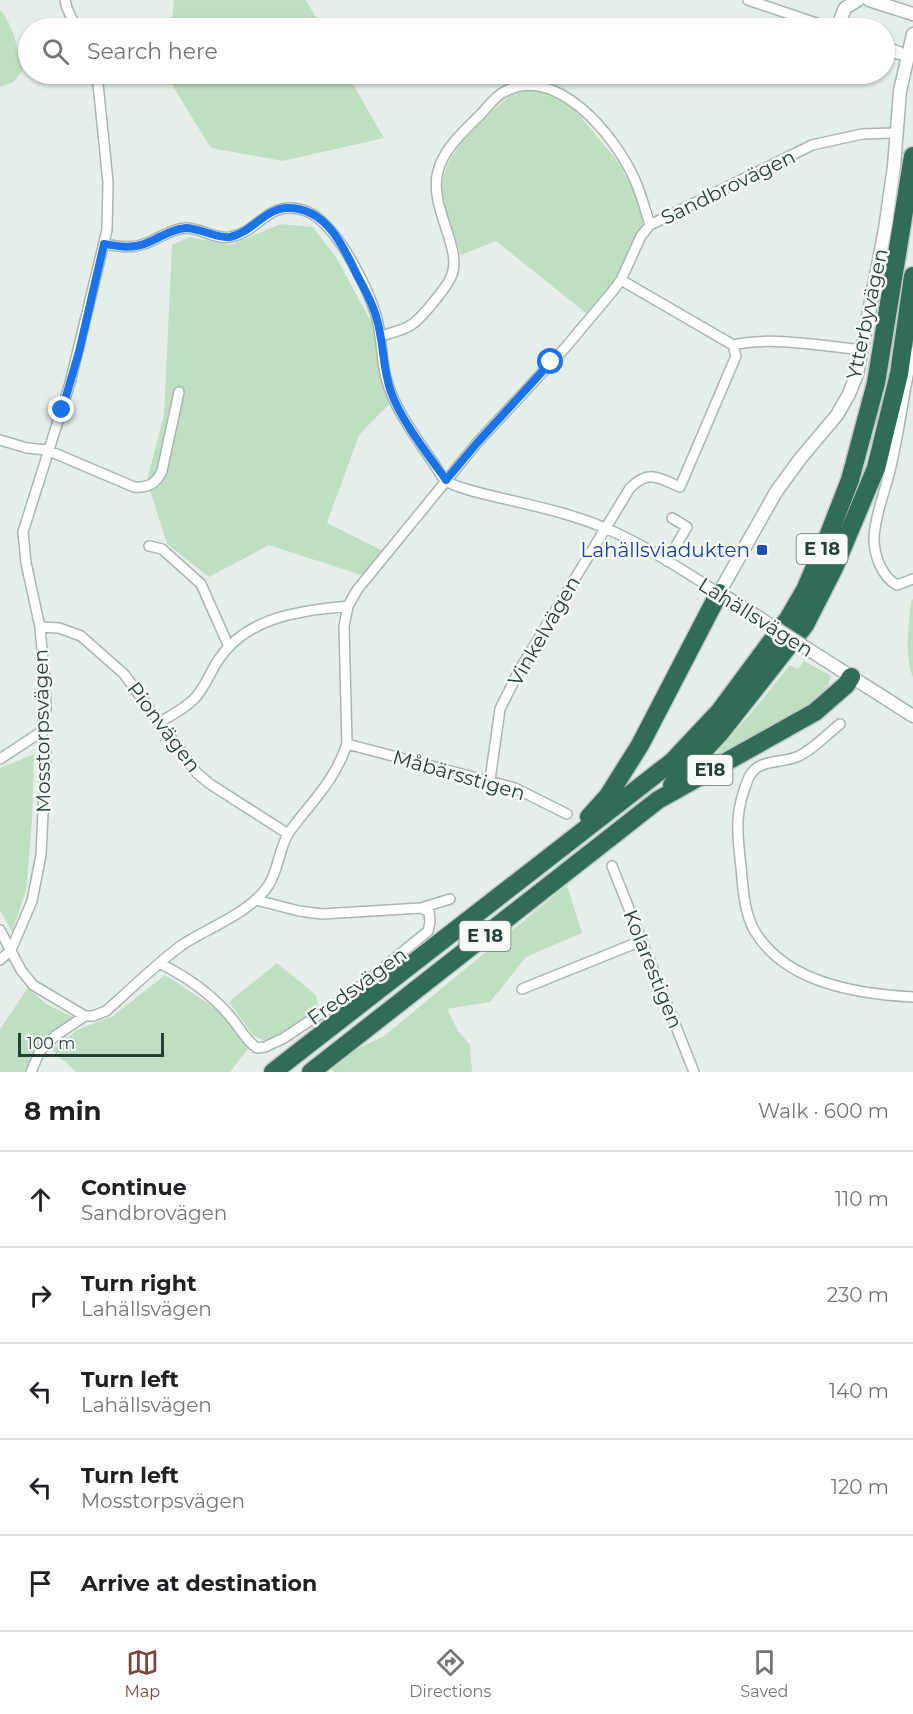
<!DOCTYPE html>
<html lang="en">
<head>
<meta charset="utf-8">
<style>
  body { margin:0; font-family:Montserrat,sans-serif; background:#f2f2f2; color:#202124 }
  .scale { position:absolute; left:18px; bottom:15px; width:146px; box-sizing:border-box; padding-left:6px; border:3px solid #254035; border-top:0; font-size:16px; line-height:21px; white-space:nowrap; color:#254035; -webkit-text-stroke:4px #f6fbf8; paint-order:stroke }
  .stop { position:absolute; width:18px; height:18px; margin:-14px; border:4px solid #1a73e8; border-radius:50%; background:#fff }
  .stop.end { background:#1a73e8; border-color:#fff; box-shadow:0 2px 6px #0008 }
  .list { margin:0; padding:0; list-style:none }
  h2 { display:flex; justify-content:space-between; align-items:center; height:78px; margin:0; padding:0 24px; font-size:26px }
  h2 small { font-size:20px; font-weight:400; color:#757577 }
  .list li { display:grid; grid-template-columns:39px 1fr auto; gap:18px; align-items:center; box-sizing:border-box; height:96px; padding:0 24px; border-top:2px solid #e0e0e0 }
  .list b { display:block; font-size:22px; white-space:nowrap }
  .list p { margin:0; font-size:20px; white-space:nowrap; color:#757577 }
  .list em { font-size:20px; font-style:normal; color:#757577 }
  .icon { flex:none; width:33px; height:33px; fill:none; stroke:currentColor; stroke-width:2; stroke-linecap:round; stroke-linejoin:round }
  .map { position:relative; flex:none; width:913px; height:1072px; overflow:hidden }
  .search { position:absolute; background:#fff; box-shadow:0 2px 4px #0004; left:18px; right:18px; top:18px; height:66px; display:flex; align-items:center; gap:15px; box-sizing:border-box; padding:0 21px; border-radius:33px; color:#757577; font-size:22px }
  .sheet { height:558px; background:#fff }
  nav { display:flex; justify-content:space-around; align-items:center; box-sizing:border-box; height:84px; border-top:2px solid #e0e0e0; background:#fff; font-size:16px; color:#757577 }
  nav a { display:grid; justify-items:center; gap:3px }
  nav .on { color:#7d4540 }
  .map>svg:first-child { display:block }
  .green { fill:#bfdfc3 }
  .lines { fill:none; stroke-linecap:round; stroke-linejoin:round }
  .minor-casing { stroke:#a8b6af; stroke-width:12 }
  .tertiary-casing { stroke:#a8b6af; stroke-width:15 }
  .motorway-casing { stroke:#c2cac6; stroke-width:21 }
  .minor { stroke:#fff; stroke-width:9 }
  .tertiary { stroke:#fff; stroke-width:12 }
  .motorway { stroke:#316c57; stroke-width:18 }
  .tertiary-bridge-casing { stroke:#a8b6af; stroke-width:15; stroke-linecap:butt }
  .tertiary-bridge { stroke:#fff; stroke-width:12 }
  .route { stroke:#1a73e8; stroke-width:8 }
  .transit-dot { fill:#1a4fb4; stroke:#f6fbf8; stroke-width:2 }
  .labels { text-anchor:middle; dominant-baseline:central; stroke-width:5; stroke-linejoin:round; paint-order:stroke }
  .shield { fill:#f6fbf8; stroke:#647870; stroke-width:1.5 }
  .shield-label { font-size:18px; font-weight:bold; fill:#254035 }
  .street-label { font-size:20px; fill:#254035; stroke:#f6fbf8 }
  .transit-label { font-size:20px; fill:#164399; stroke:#f6fbf8; text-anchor:end }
</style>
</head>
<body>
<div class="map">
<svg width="913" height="1072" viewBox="0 0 913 1072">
  <rect width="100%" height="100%" fill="#e6eee9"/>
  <path class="green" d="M174,0H306L322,28H171Z
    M0,10C14,25 18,51 23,71L13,82L0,87Z
    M167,74H347L384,138L283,161L211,148L167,77Z
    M518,88L546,89L576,111L619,163L634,192L645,222L614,286L587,314L496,241L461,255C455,236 443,210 442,191C440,151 491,113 518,88Z
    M281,224L313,227L337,259L375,329L391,402L359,435L327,523L383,551L364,576L269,545L209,577L167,544L147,480L164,415L172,245L190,237L230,245Z
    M913,599V677C904,659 909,621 911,601Z
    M804,661L831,676L827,691L806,706L727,752L714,756L761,701L790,665L798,669Z
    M34,754L32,821L26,890L12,932L0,910V768Z
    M567,885L582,933L526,957L490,1002L447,1009L458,1031L470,1045L472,1072H334L330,1068L351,1052L384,1036Z
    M277,963L316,995L320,1013L303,1025L265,1041L253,1035L229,1002Z
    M165,975L220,1011L249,1047L230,1072H76L52,1050L77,1030L113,1016Z
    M28,988L46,1004L73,1017V1021C54,1036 32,1047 27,1072H0V1029Z"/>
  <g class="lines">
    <g class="minor-casing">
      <path id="minor" d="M65,0L67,8L76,28
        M748,0L831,28
        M104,244C117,246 131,249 144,244C159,239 170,229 186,228C200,228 217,240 230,237C260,232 266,200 303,210C335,219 367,286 376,315C382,336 381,358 386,378C394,408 415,436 432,461C436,466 440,475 445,480C455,489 503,498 518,502C548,509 577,516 605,528C645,545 682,570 719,593
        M621,280L733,345C770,336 823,346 862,350
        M381,336C390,333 402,331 411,325C421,319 446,288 451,277C464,249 428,207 438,171C444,148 465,130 481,114C488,107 495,96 504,92C556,63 615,136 634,178C641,193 645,209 650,225
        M913,352C904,390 900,428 891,466C886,490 875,513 874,538C874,556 882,577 897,585L913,579
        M0,440L27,448L47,450L134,487C148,488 156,484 162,471L179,392
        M149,546L162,549L201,584L229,647
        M667,561L687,527L672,518
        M40,627L59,628L81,636L124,674L197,773L210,784L288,834
        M160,722C172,715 184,709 194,699C205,688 210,672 219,659C248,616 301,611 348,606
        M840,724C826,735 815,748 799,756C782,764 758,758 749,777C734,812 737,832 741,867C743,888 744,912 754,930C785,983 857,994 913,997
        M347,744L515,788L567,814
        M0,759L41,732
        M490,780L500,709L520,669L630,488C649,469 659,478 680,487L736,356L733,345
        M612,866L694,1072
        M421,908L450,899
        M0,930L21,970L33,985L85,1016
        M0,960L11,950L32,901L41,855L46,750L41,732L46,709L45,682L40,627L26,563L23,532L70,383L107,230L108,182L97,74
        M161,964C187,977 210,993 229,1015C239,1026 245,1040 257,1048L265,1047L284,1038L356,990L428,931L430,922L429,912L421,908L322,914L299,911L256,900
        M522,989L641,941
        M31,1072L40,1051L55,1036L85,1016H93L106,1011C130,990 157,963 182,945C208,928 251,912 268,886C279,870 279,846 290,831C313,800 334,782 347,744L344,626L348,606L357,590L477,443L565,348L612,292L621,280L641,236L650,225L812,145L862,134L895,133"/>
    </g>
    <g class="tertiary-casing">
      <path id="tertiary" d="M869,0L913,14
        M837,28L845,8L858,0
        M884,48L899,53
        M753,614L719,593L776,492L800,459L837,415L849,394L857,374L885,229L894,166L900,91L913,34
        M822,658L913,716"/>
    </g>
    <g class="motorway-casing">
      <path id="motorway" d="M672,785L720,733L805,625L834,568L876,468L899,374L913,276
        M589,817L608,796L640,745L719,593
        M273,1072L673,761L719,712L788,619L805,590L827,539L850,480L876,383L913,156
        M311,1072L658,800L815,712L846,685L851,677"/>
    </g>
    <use href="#minor" class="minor"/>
    <use href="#tertiary" class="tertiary"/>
    <use href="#motorway" class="motorway"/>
    <g class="tertiary-bridge-casing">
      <path id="tertiary-bridge" d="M753,614L822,658"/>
    </g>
    <use href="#tertiary-bridge" class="tertiary-bridge"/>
  </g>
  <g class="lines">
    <path class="route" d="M62,410L79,352L104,244C117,246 131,249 144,244C159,239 170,229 186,228C199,228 219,239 230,237C251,233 265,209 286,208C325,206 343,245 357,275C364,288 372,302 376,316C384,341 382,367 391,392C402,422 427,453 446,480L477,443L551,362"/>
  </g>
  <rect class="transit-dot" x="756" y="544" width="12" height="12" rx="3"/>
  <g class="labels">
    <g class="shield">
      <rect x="796.5" y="534" width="51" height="30" rx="4.5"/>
      <rect x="687.5" y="755" width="45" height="30" rx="4.5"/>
      <rect x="459.5" y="921" width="51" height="30" rx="4.5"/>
    </g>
    <g class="shield-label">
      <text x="822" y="549">E 18</text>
      <text x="710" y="770">E18</text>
      <text x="485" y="936">E 18</text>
    </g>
    <g class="street-label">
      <text transform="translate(728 187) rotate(-26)">Sandbrovägen</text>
      <text transform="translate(867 314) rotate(-78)">Ytterbyvägen</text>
      <text transform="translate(756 617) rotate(32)">Lahällsvägen</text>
      <text transform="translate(544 631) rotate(-60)">Vinkelvägen</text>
      <text transform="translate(164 727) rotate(53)">Pionvägen</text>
      <text transform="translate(42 731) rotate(-91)">Mosstorpsvägen</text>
      <text transform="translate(459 775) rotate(16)">Måbärsstigen</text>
      <text transform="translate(653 969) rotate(68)">Kolarestigen</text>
      <text transform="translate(357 986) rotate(-36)">Fredsvägen</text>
    </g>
    <g class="transit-label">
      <text x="750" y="550">Lahällsviadukten</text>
    </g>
  </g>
</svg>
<div class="scale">100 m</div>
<div class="stop" style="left:551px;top:362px"></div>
<div class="stop end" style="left:62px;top:410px"></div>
<div class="search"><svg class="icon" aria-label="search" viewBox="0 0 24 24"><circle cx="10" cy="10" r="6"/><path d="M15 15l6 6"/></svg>Search here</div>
</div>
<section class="sheet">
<h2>8 min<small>Walk · 600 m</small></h2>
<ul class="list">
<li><svg class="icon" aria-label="ahead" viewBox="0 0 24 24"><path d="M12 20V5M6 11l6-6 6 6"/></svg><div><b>Continue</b><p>Sandbrovägen</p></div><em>110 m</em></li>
<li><svg class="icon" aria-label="right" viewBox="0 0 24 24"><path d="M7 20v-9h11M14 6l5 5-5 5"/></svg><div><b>Turn right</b><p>Lahällsvägen</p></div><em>230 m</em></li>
<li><svg class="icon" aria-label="left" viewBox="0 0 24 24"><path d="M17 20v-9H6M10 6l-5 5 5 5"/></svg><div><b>Turn left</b><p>Lahällsvägen</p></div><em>140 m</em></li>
<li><svg class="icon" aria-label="left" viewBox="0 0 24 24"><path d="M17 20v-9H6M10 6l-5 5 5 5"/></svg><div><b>Turn left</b><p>Mosstorpsvägen</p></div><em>120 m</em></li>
<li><svg class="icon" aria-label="arrive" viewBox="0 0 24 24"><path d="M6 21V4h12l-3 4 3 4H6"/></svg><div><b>Arrive at destination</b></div></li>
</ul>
</section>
<nav>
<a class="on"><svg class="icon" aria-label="map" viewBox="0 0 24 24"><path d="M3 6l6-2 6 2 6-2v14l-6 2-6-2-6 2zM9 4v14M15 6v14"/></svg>Map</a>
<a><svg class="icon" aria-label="directions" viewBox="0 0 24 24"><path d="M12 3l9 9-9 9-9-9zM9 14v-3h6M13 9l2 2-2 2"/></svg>Directions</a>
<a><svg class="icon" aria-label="saved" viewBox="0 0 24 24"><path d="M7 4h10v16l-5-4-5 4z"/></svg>Saved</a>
</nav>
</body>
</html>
